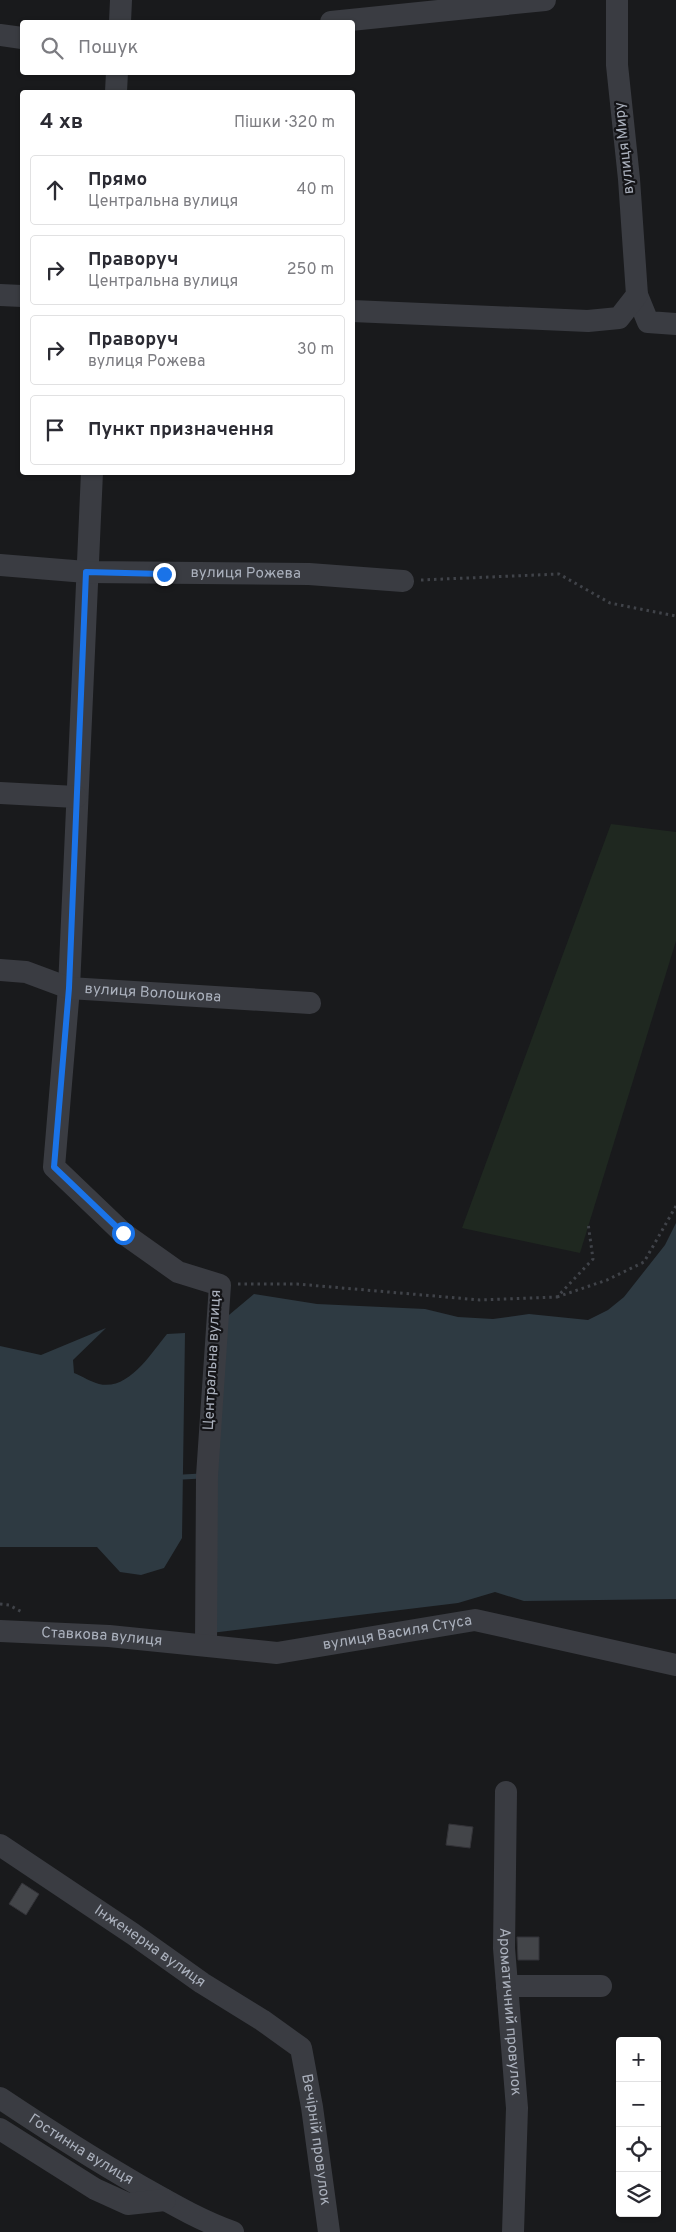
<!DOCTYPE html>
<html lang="uk">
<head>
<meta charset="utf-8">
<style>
  body { margin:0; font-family:Overpass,sans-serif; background:#f7f7f7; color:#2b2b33 }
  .controls { position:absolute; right:15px; bottom:15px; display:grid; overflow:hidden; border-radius:5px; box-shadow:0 1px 4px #0004 }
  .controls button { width:45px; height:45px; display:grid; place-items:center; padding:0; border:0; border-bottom:1px solid #e1e1e2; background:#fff; color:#2b2b33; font:25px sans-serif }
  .stop { position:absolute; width:15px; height:15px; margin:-11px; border:4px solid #1a73e8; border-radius:50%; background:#fff }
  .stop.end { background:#1a73e8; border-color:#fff; box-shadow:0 1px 5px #0008 }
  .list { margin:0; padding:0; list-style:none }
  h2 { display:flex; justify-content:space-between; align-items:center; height:65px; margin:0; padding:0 20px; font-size:21px }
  h2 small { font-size:16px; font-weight:400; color:#7c7c81 }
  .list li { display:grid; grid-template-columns:32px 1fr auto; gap:15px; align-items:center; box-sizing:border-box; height:70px; margin:0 10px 10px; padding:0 10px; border:1px solid #e1e1e2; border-radius:5px }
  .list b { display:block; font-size:19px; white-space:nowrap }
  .list p { margin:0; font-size:16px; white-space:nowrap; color:#7c7c81 }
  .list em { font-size:16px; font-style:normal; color:#7c7c81 }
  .icon { flex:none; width:28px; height:28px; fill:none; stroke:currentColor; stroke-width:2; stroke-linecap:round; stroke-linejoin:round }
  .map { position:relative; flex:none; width:676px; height:2232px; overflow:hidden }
  .search { position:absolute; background:#fff; box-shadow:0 1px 4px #0004; left:20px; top:20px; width:335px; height:55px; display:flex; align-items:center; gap:12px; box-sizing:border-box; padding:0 18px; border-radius:5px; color:#7c7c81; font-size:19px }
  .panel { position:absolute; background:#fff; box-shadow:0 1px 4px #0004; left:20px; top:90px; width:335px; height:385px; border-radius:5px }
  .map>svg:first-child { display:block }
  .green { fill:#1f2820 }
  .water { fill:#2e3a42 }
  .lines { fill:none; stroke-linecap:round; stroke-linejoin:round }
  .stream { stroke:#2e3a42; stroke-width:5 }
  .building { fill:#434549; stroke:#333338 }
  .path { stroke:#404349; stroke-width:3; stroke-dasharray:2.5 4; stroke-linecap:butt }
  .minor { stroke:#3a3c42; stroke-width:22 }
  .route { stroke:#1a73e8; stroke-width:6 }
  .labels { text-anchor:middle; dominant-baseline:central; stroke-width:4.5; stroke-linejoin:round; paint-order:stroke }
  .street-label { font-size:15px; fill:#abb1bd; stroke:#141417 }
</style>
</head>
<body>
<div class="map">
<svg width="676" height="2232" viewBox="0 0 676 2232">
  <rect width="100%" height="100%" fill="#191a1c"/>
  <path class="green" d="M611,824L676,832V941L580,1253L462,1228Z"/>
  <path class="water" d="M676,1223V1599L524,1601L495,1592L458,1603L211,1633L217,1325L254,1294L317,1304L425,1309L458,1317L493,1319L529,1314L588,1320L608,1310L624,1297L665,1245Z
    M106,1328L73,1360L74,1373C82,1376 91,1382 99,1384C129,1391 151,1353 167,1334L185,1333L182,1538L164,1568L141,1575L120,1572L97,1547H0V1346L41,1355Z"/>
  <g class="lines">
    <path class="stream" d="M183,1477L201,1476"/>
  </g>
  <path class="building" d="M449,1824L473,1827L470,1848L446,1845Z
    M22,1883L39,1894L26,1915L9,1904Z
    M517,1937H539V1960H518Z"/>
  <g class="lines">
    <path class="path" d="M421,580L559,574L610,603L676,616
      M238,1284H297L480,1300L557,1297L593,1259L588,1223
      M557,1297L607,1280L644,1262L676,1206
      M0,1604L9,1605L22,1612"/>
    <g class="minor">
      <path d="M120,22L121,0"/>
      <path d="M331,22L545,0"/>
      <path d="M0,35L22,38"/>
      <path d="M116,92L117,72"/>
      <path d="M0,295L22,296"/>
      <path d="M637,295L648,322L676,324"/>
      <path d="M352,311L588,321L619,318L637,295L629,179L617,65V0"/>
      <path d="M92,472L69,988L54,1167L123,1233L178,1272L220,1285L207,1476L206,1645"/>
      <path id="s1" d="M0,565L86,572L309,574L403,581"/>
      <path d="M0,793L76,797"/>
      <path id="s2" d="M0,970L26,972L69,988L310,1003"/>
      <path id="s3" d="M0,1631L109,1636L277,1653L475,1620L676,1665"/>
      <path id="s4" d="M506,1792L504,1948L517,2108L513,2232"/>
      <path id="s5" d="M0,1845L133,1934L202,1983L262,2020L301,2048L312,2107L329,2232"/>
      <path d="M507,1986H601"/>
      <path id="s6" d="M0,2098C45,2128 90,2157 137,2184C169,2202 199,2220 233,2232"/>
      <path d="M0,2129L95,2189L128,2204L165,2200"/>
    </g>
  </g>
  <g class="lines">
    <path class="route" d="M123,1233L54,1167L69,988L86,572L164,574"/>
  </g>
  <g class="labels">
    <g class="street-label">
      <text transform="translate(625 148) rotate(-96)">вулиця Миру</text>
      <text stroke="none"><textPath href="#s1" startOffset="246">вулиця Рожева</textPath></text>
      <text stroke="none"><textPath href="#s2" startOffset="156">вулиця Волошкова</textPath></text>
      <text transform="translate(213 1360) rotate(-87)">Центральна вулиця</text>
      <text stroke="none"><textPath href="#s3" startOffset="400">вулиця Василя Стуса</textPath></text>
      <text stroke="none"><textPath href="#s3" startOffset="102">Ставкова вулиця</textPath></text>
      <text stroke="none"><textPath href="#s5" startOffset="181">Інженерна вулиця</textPath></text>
      <text stroke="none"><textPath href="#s4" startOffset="220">Ароматичний провулок</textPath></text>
      <text stroke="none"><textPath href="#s5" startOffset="456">Вечірній провулок</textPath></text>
      <text stroke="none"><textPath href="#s6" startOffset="96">Гостинна вулиця</textPath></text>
    </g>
  </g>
</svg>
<div class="controls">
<button>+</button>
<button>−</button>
<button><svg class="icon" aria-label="locate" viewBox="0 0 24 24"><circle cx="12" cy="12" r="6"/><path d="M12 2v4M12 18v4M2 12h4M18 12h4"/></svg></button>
<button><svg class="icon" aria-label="layers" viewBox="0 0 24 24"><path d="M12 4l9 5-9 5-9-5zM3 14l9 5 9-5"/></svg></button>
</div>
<div class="stop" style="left:123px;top:1233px"></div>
<div class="stop end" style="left:164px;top:574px"></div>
<div class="search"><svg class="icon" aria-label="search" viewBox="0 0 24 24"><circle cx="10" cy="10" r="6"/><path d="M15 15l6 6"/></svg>Пошук</div>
<section class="panel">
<h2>4 хв<small>Пішки · 320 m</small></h2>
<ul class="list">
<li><svg class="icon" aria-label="ahead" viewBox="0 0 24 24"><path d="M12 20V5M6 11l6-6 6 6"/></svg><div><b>Прямо</b><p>Центральна вулиця</p></div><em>40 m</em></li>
<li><svg class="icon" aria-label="right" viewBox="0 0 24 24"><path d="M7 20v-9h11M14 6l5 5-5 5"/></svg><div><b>Праворуч</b><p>Центральна вулиця</p></div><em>250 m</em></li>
<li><svg class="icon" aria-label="right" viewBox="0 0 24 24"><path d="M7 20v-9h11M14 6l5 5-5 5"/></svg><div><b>Праворуч</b><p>вулиця Рожева</p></div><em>30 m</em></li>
<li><svg class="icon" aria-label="arrive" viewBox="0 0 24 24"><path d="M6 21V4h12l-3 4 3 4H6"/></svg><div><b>Пункт призначення</b></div></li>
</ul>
</section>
</div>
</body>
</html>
